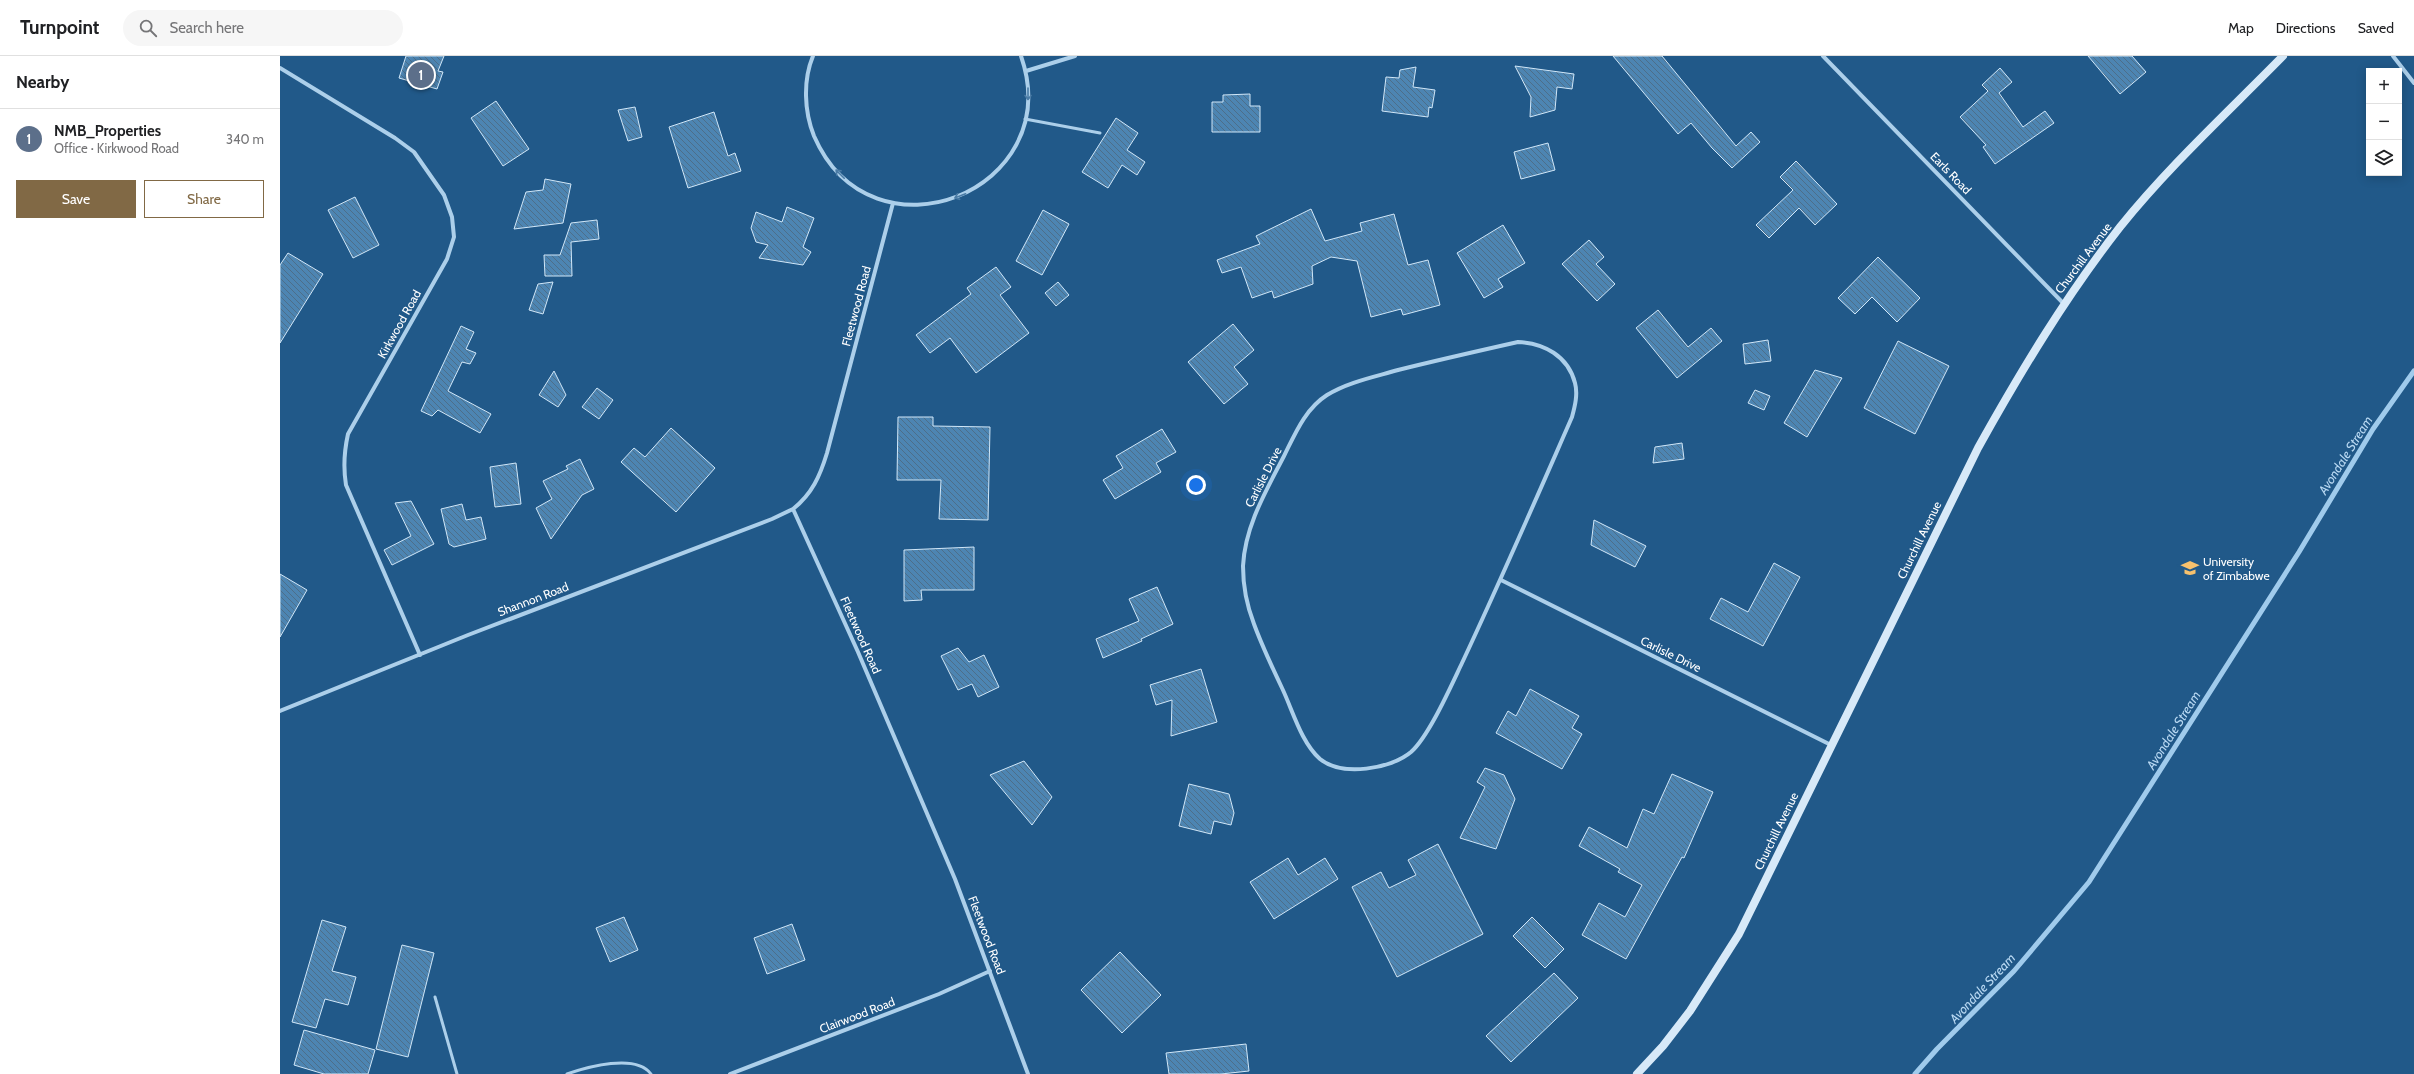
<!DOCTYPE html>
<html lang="en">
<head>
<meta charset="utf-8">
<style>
  body { margin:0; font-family:Cabin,sans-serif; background:#f6f6f6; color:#202124 }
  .controls { position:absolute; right:12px; top:12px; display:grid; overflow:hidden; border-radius:0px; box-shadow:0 2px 10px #0003 }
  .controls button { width:36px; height:36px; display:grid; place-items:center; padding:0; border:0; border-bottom:1px solid #e0e0e0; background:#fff; color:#202124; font:20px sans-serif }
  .you { position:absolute; left:916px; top:429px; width:14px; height:14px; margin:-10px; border:3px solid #fff; border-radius:50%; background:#1a73e8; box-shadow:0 0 0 6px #1a73e833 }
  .badge { display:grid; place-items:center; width:26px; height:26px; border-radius:50%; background:#816945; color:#fff; font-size:13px; font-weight:700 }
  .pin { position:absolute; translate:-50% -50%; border:2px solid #fff; box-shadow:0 1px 4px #0006 }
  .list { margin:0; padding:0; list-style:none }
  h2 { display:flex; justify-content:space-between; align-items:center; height:52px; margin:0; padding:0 16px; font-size:17px }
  h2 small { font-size:13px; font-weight:400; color:#757577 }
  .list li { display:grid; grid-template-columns:26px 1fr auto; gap:12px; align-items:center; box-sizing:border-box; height:60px; padding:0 16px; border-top:1px solid #e0e0e0 }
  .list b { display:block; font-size:15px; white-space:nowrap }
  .list p { margin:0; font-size:13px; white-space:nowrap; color:#757577 }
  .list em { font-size:13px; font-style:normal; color:#757577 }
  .actions { display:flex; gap:8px; padding:12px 16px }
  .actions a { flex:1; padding:9px 0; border:1px solid #816945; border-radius:0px; text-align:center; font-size:14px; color:#816945 }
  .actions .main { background:#816945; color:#fff }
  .icon { flex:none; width:22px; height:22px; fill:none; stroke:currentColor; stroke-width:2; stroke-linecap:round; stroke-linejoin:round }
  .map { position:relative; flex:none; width:2134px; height:1018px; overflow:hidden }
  header { display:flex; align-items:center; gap:24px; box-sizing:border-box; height:56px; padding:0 20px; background:#fff; border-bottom:1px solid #e0e0e0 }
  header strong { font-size:19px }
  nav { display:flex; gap:22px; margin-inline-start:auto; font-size:14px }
  .search { width:280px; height:36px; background:#f6f6f6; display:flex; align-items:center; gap:10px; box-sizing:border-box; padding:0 14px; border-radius:22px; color:#757577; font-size:15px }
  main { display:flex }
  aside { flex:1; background:#fff }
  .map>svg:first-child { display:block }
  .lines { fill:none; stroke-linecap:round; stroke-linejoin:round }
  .stream { stroke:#a0cbec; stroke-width:5 }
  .building { fill:url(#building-back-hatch); stroke:#d1e7f8 }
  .service { stroke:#accfea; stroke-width:3 }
  .minor { stroke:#accfea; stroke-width:4 }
  .secondary { stroke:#d7e9f8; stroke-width:8 }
  .oneway { stroke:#4b7ca6 }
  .labels { text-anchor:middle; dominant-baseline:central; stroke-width:3.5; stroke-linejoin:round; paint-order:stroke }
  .street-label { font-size:12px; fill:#fff; stroke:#215989 }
  .poi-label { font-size:12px; fill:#fff; stroke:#215989; text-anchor:start }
  .water-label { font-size:13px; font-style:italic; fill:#b8d8f2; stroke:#215989 }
</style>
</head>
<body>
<header>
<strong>Turnpoint</strong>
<div class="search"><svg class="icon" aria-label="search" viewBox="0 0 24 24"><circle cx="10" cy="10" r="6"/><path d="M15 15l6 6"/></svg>Search here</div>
<nav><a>Map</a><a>Directions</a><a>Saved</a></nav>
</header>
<main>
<aside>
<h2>Nearby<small></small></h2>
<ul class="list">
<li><span class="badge" style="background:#5c6f8a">1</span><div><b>NMB_Properties</b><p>Office · Kirkwood Road</p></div><em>340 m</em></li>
</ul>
<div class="actions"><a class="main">Save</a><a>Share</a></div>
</aside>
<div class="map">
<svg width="2134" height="1018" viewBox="0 0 2134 1018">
  <defs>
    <pattern id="building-back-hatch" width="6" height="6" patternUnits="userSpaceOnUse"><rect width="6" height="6" fill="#4d85b2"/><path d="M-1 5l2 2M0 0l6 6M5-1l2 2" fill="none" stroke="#4d6e89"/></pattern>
  </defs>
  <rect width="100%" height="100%" fill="#215989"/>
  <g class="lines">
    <path class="stream" d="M1635,1018L1657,993L1734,915L1809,826L2019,496L2093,373L2134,315"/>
  </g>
  <path class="building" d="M126,0H164L158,15L163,16L157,33L119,22Z
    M1333,0H1382L1456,90L1471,76L1480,86L1452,112L1432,92L1411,67L1398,78Z
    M1808,0H1852L1866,16L1840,38Z
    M1235,10L1294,18L1292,33L1277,31L1275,54L1250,61L1251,41Z
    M1136,11L1133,31L1155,34L1152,52L1149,51L1148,61L1102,55L1106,21L1119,22L1120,14Z
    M1720,12L1732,26L1719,37L1743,71L1765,55L1774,67L1715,108L1703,91L1706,89L1680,61L1708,35L1702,29Z
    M970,38V50H980V76H932V46H943V39Z
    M216,45L249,93L223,110L191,62Z
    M355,51L362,81L348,85L338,54Z
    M434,56L448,100L455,97L461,115L408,132L389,71Z
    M836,62L858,77L847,94L865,106L857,119L842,109L828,132L802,116Z
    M1268,87L1275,114L1241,123L1234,96Z
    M1516,105L1557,148L1535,169L1519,152L1489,182L1476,169L1513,134L1500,121Z
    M265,123L291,128L283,167L234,173L246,136L263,134Z
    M75,141L99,189L73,202L48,154Z
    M507,151L534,162L523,191L531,196L523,209L479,202L488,189L476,186L471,172L476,156L502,166Z
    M1031,153L1045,185L1082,175L1080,167L1114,158L1128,209L1148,204L1160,249L1123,259L1121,253L1091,261L1077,205L1051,201L1032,210L1033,228L994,242L992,235L972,242L961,211L942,217L937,204L980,188L976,180Z
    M763,154L789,168L762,219L736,205Z
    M317,164L319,183L291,186L292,220H265L264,199H280L291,167Z
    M1223,169L1245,207L1218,223L1223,231L1204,242L1177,197Z
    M1309,184L1324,201L1316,208L1335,228L1317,245L1282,208Z
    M8,197L43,218L0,287V209Z
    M1598,201L1640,242L1617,266L1592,241L1575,258L1558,242Z
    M716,211L731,231L720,239L749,277L696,317L670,282L650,297L636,279L691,238L687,232Z
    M273,226L263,258L249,254L258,228Z
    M778,226L789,239L776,250L765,237Z
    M1378,254L1408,291L1431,272L1442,285L1397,322L1356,272Z
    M953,268L974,294L954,311L968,328L944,348L908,306Z
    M181,270L194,276L186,293L196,297L190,308L182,306L168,335L211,358L200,377L158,354L152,360L141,355Z
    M1488,284L1491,305L1465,308L1463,288Z
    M1618,285L1669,310L1635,378L1584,352Z
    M1535,314L1562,322L1527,381L1504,367Z
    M274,315L286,339L278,351L259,339Z
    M317,332L333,344L319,363L302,351Z
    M1475,334L1490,340L1484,354L1468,347Z
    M618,361H653V370L710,371L708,464L659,463L661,424H617Z
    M391,372L435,412L396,456L341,406L354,392L365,401Z
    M882,373L896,396L876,407L881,416L835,443L823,424L843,412L836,400Z
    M1402,387L1404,403L1373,407L1375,391Z
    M300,403L314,433L302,439L271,483L256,452L272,443L263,425L288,413L286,410Z
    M236,407L241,448L215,451L210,411Z
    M131,445L154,488L112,509L104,494L131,480L115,447Z
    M182,448L186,464L201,461L206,483L174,491L169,488L161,453Z
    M1314,464L1366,490L1355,511L1311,489Z
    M694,491V534H641L642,544L624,545V494Z
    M1494,507L1520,521L1483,590L1430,563L1441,542L1468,556Z
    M0,518L27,534L0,581Z
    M877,531L893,568L861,583L862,585L823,602L816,583L859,565L849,543Z
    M678,592L689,606L704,599L719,631L698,641L692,628L678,634L661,600Z
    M921,613L937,666L891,680L892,644L876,649L870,629Z
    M1250,633L1299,660L1292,672L1302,678L1282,713L1216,677L1228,655L1236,660Z
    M744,705L772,741L752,769L710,719Z
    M1205,712L1224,719L1235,743L1216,793L1180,782L1205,731L1197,726Z
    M1392,718L1433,736L1404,802L1402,801L1346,903L1302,879L1319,847L1345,861L1362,829L1338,816L1340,813L1299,790L1309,771L1347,792L1363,753L1374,758Z
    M909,728L949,738L954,757L951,769L934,765L931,778L899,770Z
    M1158,788L1203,878L1117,921L1072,831L1101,816L1109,832L1136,819L1128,804Z
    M1008,802L1018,819L1045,802L1058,823L994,863L970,826Z
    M344,861L358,894L330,906L316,872Z
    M1252,861L1284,893L1265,912L1233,880Z
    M42,864L66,871L52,915L76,921L68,949L45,943L36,972L12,966Z
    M512,868L525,904L487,918L474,882Z
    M122,889L154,897L128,1001L96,993Z
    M840,896L881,939L842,977L801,934Z
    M1274,917L1298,942L1231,1006L1206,980Z
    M24,974L95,994L88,1018H44L14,1009Z
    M966,988L969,1015L941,1018H889L886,997Z"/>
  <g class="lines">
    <path class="service" d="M745,63L820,77
      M155,941L177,1018
      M287,1018C307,1011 356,997 371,1018"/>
    <path class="minor" d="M533,0C523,24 524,55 534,80C592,213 788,135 741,0
      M1543,0L1784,248
      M2113,0L2134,27
      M0,12L115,82L134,96L164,139L172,161L174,181L167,203L68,378C64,396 63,411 66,429L140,599
      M746,15L795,0
      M613,147L547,397C540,420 532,438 513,453L578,596L675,823L748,1018
      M1238,286C1264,287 1288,300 1295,327C1298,338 1295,350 1292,361C1256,443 1220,526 1182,607C1171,630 1149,680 1131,696C1111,713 1062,721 1040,703C1021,686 1013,655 1002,632C992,611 982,590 974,568C967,550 963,530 963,510C965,470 986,435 1004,400C1015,378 1025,353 1047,339C1068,326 1094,321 1118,314C1158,304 1198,295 1238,286Z
      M1221,524L1551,689
      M0,655L188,579L492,463L513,453
      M450,1018L659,938L710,915"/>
    <path class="secondary" d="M1357,1018L1383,990L1410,955L1459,878L1698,392C1741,315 1786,240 1840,171C1889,110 1948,56 2003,0"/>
  </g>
  <defs><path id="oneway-shaft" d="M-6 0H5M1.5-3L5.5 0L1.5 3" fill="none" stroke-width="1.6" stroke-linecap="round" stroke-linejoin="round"/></defs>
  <g class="oneway">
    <use href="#oneway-shaft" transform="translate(748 38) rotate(90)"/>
    <use href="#oneway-shaft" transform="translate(560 118) rotate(-135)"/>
    <use href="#oneway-shaft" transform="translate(680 140) rotate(159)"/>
  </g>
  <defs>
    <g id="university-bare" transform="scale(1.38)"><path d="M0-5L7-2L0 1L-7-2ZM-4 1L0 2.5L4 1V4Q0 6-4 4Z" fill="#f7c16d" stroke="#215989" stroke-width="2.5" paint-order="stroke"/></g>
  </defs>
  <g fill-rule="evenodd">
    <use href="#university-bare" x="1910" y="512"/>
  </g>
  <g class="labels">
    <g class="street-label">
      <text transform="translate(1671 117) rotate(46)">Earls Road</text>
      <text transform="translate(1803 202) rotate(-53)">Churchill Avenue</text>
      <text transform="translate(576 250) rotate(-75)">Fleetwood Road</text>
      <text transform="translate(119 268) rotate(-61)">Kirkwood Road</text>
      <text transform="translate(983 421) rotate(-63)">Carlisle Drive</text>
      <text transform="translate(1639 484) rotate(-64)">Churchill Avenue</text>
      <text transform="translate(253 543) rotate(-21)">Shannon Road</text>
      <text transform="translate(581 579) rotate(66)">Fleetwood Road</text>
      <text transform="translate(1391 598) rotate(26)">Carlisle Drive</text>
      <text transform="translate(1496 775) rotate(-64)">Churchill Avenue</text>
      <text transform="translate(707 879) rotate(69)">Fleetwood Road</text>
      <text transform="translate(577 959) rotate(-21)">Clairwood Road</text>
    </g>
    <g class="poi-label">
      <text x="1923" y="505">University<tspan x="1923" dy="14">of Zimbabwe</tspan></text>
    </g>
    <g class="water-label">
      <text transform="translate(2065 399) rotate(-58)">Avondale Stream</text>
      <text transform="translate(1893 674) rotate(-58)">Avondale Stream</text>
      <text transform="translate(1702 932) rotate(-47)">Avondale Stream</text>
    </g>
  </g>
</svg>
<div class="controls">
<button>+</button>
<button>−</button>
<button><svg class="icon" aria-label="layers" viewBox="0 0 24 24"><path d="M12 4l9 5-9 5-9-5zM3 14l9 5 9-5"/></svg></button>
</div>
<div class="you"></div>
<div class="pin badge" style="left:141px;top:19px;background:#5c6f8a">1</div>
</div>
</main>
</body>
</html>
